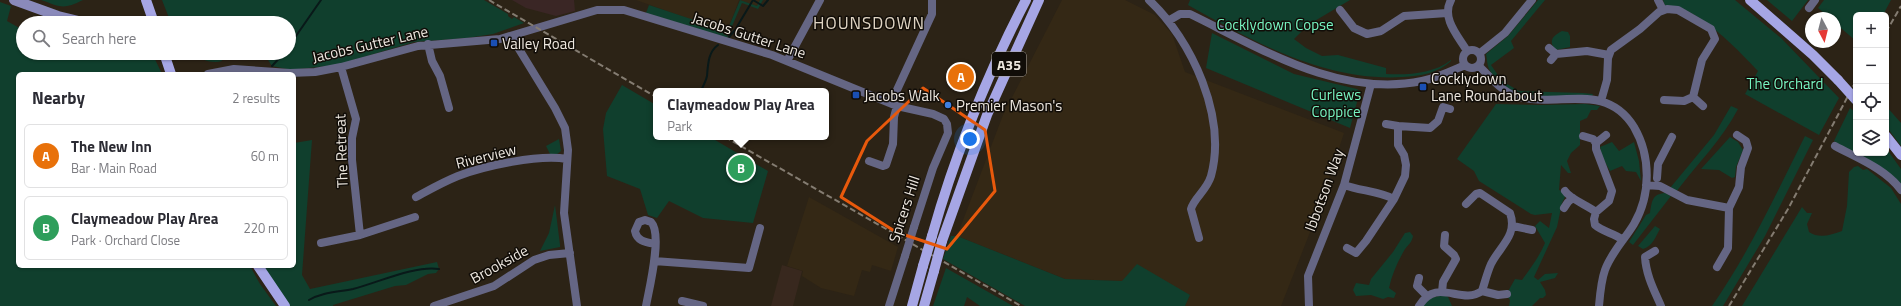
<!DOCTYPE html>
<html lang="en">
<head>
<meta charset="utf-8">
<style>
  body { margin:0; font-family:"Titillium Web",sans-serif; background:#f7f7f7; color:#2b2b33 }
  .controls { position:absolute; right:12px; top:12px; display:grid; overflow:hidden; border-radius:6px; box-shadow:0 1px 3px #0004 }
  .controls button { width:36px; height:36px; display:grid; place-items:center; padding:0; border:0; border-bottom:1px solid #e1e1e2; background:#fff; color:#2b2b33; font:20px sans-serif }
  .compass { position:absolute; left:1805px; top:12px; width:36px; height:36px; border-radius:50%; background:#fff; box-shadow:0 1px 3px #0004; rotate:173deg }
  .you { position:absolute; left:970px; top:139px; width:14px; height:14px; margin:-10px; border:3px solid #fff; border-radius:50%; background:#1a73e8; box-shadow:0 0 0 6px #1a73e833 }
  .badge { display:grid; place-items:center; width:26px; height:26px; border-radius:50%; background:#0b8043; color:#fff; font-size:13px; font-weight:700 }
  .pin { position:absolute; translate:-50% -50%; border:2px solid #fff; box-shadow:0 1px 4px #0006 }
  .popup { position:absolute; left:653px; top:88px; width:176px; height:52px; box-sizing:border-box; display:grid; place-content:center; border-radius:6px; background:#fff; filter:drop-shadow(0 1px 3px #0005); font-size:13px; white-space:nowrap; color:#7c7c81 }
  .popup b { font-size:15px; color:#2b2b33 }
  .popup::after { content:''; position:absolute; left:50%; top:100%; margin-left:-8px; border:8px solid transparent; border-top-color:#fff }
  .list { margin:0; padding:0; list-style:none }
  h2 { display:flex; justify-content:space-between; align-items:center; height:52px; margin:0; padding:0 16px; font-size:17px }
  h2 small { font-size:13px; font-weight:400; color:#7c7c81 }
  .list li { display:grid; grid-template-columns:26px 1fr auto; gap:12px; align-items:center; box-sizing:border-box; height:64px; margin:0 8px 8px; padding:0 8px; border:1px solid #e1e1e2; border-radius:6px }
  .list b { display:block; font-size:15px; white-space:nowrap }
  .list p { margin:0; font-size:13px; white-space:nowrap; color:#7c7c81 }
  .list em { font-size:13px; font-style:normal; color:#7c7c81 }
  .icon { flex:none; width:22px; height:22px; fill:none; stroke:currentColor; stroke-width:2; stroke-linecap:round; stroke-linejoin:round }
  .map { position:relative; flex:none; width:1901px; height:306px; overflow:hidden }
  .search { position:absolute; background:#fff; box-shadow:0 1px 3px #0004; left:16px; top:16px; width:280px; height:44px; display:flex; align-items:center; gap:10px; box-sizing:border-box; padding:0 14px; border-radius:22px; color:#7c7c81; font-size:15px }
  .panel { position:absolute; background:#fff; box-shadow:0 1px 3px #0004; left:16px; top:72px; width:280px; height:196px; border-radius:6px }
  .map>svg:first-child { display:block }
  .built { fill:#342815 }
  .industrial { fill:#38281e }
  .education { fill:#3a2625 }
  .green { fill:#103f2d }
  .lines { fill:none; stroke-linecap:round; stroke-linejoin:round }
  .stream { stroke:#091919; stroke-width:2 }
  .street { stroke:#656684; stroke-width:8 }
  .secondary { stroke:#8a8abb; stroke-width:10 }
  .primary { stroke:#a6a6e5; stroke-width:10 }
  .rail { stroke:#847c71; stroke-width:2; stroke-dasharray:6 3; stroke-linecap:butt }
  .street-bridge { stroke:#656684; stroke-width:8 }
  .primary-bridge { stroke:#a6a6e5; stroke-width:10 }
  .marked { fill:none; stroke:#e8590c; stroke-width:3; stroke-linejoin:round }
  .transit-dot { fill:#1a4fb4; stroke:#110d08; stroke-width:1.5 }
  .shop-dot { fill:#3f7fe0; stroke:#110d08; stroke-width:1.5 }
  .labels { text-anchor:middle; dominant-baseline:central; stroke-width:3; stroke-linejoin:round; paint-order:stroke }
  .shield { fill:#110d08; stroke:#aba69e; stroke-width:1 }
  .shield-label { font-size:14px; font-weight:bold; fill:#ede7df }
  .park-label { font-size:15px; fill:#78f6c2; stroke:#110d08 }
  .street-label { font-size:15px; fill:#ede7df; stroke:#110d08 }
  .poi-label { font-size:15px; fill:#ede7df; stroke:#110d08; text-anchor:start }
  .quarter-label { font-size:17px; letter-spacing:1px; fill:#e0d5c4; stroke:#110d08 }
</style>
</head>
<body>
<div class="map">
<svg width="1901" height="306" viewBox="0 0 1901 306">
  <rect width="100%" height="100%" fill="#2c2316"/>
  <path class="built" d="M636,0H760L757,6L739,0L727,32Z
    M1062,0H1125L1155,15L1172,34L1185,72L1344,133L1316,217L1281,306H1185L1190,295L1122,281L1065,279L957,236L1003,115Z
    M809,197L898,247L891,271L872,265L870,272L862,270L854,296L821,288L802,276L803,271L787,266Z"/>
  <path class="industrial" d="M782,265L802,271L793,306H771Z"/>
  <path class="education" d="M512,0H574L575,11L556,16L526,8Z"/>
  <path class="green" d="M41,0H83C63,10 61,7 41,0Z
    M162,0H484L508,14V16L512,19L514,17L524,23L493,34L467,38L414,42L337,65L299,69H287L272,66L268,60L229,53H289V23H171Z
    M740,0L757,6L760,0H763L758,9L742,3L727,38L646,13L649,5L727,31Z
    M1190,0H1350L1308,25L1294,39L1306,48L1322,56L1338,55L1386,68V74C1408,75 1433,74 1451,60V61C1438,73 1421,76 1403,77C1326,82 1254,42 1188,5Z
    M1538,0H1545L1511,41L1514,48L1491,65L1502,81L1519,91L1583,93L1593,94L1592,96C1558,93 1509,107 1489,69C1487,65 1487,59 1486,54L1508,36Z
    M1663,0H1735L1781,38L1839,98L1819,135L1745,94L1758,71C1739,51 1694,3 1665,6Z
    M1767,0H1808L1792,21Z
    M1824,0H1891L1883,15H1856V41L1835,23V18H1830L1818,8Z
    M0,2L11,6L7,21L23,30V53H152L162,74H18V266H250L260,284L276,306H0Z
    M1562,31L1568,32L1570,36V47L1556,50C1547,41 1554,35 1562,31Z
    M1212,33L1294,74L1357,89L1360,91L1350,128L1206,68Z
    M190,53H220L222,61C211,64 199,59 190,53Z
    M622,85L656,105V137H710L768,171L753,223L703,218L669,201L657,218L648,215L640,189L607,176L603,129L606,113Z
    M1496,104L1540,105L1585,104L1600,106L1597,110H1591L1587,118L1580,121V145L1571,153L1567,161L1571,173H1568L1561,165L1559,190L1564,192L1565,197L1562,203L1557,227L1534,277L1538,280L1545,274L1558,273L1555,278L1540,282L1545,290L1546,295L1543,298H1540L1532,306H1509L1510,300L1506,295L1515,279L1522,280C1530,269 1539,257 1545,243L1535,226L1540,221L1549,228L1552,213L1535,215L1531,214L1479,181L1474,171L1457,159Z
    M1731,106L1738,109C1722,140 1697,164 1676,192L1670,188L1714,135Z
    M1886,106L1901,123V146L1886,126Z
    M1850,108L1856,113V153H1886V148L1901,169V186L1898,182L1834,141Z
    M1805,136L1813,140L1765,236L1723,306H1712C1749,253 1776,194 1805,136Z
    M1730,137L1738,142L1743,150L1736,167L1735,177L1732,178L1719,170L1701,169Z
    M559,139L561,151L556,155L550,154L546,146Z
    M312,140L302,275L310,289L437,262L439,269L436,273L428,274L406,285L395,286L333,305V306H290L263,266H294V143Z
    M1612,142L1619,151L1634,142L1639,161L1641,181L1636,172L1626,171L1622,166L1610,171L1602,157L1600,147Z
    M1858,166L1863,170L1867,169L1891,188L1901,204V306H1742L1802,207L1807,213H1812L1807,224L1809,232C1819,239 1831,235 1842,231L1847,206L1849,172L1854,167Z
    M1665,193L1671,196L1633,245L1629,242L1646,215L1650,213C1652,201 1652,194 1665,193Z
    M555,205L560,245V247L540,251L549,233Z
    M1655,226L1660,229C1656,236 1652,247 1643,249L1638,246Z
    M1410,232L1413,236C1412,242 1409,244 1405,249C1398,261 1392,274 1389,288L1396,293L1394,298L1388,297L1383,299L1371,295L1356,296L1353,290L1356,283L1369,285L1371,279L1393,252L1405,233Z
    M951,236H957L1065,279L1122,281L1137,264L1190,295L1185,306H1025L943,259Z
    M946,268L1013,306H980L967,297L964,306H933Z
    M1443,295L1448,297L1452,306H1422L1427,299Z"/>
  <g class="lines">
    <path class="stream" d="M729,37L735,30L753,0L763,6L768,0
      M289,46L321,0
      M272,66L284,53
      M701,91C703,86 706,81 707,76C708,65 708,52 718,45
      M309,300C322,292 338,292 353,289C377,283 415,265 439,269"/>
    <path class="street" d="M1149,0C1192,40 1227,117 1211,176C1207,190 1194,198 1191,209L1199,238
      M1451,0C1441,18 1458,36 1467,51
      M1658,0L1663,10
      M1809,8L1815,0
      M1340,10L1354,28L1367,34L1381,31L1404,16L1447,13
      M1168,21L1180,14H1190C1262,49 1339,98 1422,81C1437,78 1451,71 1465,65
      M511,36L555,108L565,128L568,150L564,213L577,306
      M428,44L432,61L440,76L449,108
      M1549,48L1556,54L1551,60
      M1463 59a9 9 0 1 1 18 0a9 9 0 1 1-18 0Z
      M1480,53L1505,33L1532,0
      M1556,54L1587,51L1609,55
      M787,61L820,0
      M1479,66C1490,77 1501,91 1516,96C1557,109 1605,80 1634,127C1651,156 1651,195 1634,224C1625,239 1611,253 1605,270C1601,281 1600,294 1599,306
      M341,67L356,119L352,138V160L360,235
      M208,74L234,69L290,73L315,72L341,67L418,46L500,39L597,10H624L772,55L897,106L933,114L944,119L947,124L948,133L933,168L914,227
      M1693,97L1703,106
      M1601,101L1607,80L1608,58L1611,50L1640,29L1659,12L1667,9L1678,10L1711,29L1715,39L1702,60L1693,97L1684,101L1664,100
      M891,103L932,14V0
      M1386,124L1398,126
      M1583,136L1593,139L1596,143
      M1835,146C1857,158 1886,169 1901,190
      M869,161L883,166L886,165L893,144L894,117L897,106
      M1657,178L1658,164L1672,137
      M1344,185C1361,191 1378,191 1394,199L1366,241L1356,253L1347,248
      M1646,185L1660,186L1687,200L1729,208L1728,248L1717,267
      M1565,191C1570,199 1587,205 1596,212L1609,201L1612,191L1596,149V143L1606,135
      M416,197C429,190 443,182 458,176C484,166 539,154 567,159
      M1394,199L1405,176L1406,165L1404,155L1398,145V126L1430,128L1438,121L1443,107L1450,109
      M1564,208L1568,202L1573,198
      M1729,208L1739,187L1741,167L1748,148L1746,141L1737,135
      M1596,212L1594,219L1595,225C1603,232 1614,233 1623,240
      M1513,226L1532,230
      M321,243L360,235L415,217
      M1655,251L1645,257C1646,275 1654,290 1661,306
      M654,261L749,268L760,228
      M1419,278L1417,286L1427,296
      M1482,291L1498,295L1507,294
      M1442,292L1443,282L1456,259L1454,255L1444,246L1445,235
      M682,301L703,306
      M434,306L494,286L534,260L549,255L570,253
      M646,306C649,289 663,234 651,222L645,220L639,222L635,231C637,241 645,242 655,244
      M889,306L905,256
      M1309,306L1308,276L1344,185L1371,84
      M1419,306C1437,276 1461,306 1482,291C1485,282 1487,273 1491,264C1500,246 1518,235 1510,213L1480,193L1476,194L1466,204"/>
    <path class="secondary" d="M14,0L58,16L87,23"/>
    <path class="primary" d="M146,0L154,23
      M1750,0L1813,55L1838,80
      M164,53L171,74
      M1886,136L1901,155
      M932,236C955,155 987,75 1026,0
      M942,241L987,115L1039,0
      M258,266L285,306
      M912,306L923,266
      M924,306L934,271"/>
    <path class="rail" d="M489,0L656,97
      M1886,32L1901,6
      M725,137L1021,306
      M1729,306L1788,209L1856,81"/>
    <path class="street-bridge" d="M905,256L914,227"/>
    <path class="primary-bridge" d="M1838,80L1856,100
      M923,266L932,236
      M934,271L942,241"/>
  </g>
  <path class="marked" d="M923,88L985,130L995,191L947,249L896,232L841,197L867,141Z"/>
  <g class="transit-dot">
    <rect x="490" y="39" width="8" height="8" rx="2"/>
    <rect x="1419" y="83" width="8" height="8" rx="2"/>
    <rect x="852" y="91" width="8" height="8" rx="2"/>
  </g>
  <circle class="shop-dot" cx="948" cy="105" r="4"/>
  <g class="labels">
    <rect class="shield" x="992" y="52" width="34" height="24" rx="3"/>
    <g class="shield-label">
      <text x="1009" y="64">A35</text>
    </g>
    <g class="park-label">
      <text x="1275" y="24">Cocklydown Copse</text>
      <text x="1785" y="83">The Orchard</text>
      <text x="1336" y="94">Curlews<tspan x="1336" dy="17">Coppice</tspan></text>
    </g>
    <g class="street-label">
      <text transform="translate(749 35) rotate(18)">Jacobs Gutter Lane</text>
      <text transform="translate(370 44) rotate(-13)">Jacobs Gutter Lane</text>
      <text transform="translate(341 151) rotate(-92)">The Retreat</text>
      <text transform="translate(486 156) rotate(-14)">Riverview</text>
      <text transform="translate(1324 190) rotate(-70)">Ibbotson Way</text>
      <text transform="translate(904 209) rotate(-72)">Spicers Hill</text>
      <text transform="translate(499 264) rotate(-29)">Brookside</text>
    </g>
    <g class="poi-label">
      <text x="502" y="43">Valley Road</text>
      <text x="1431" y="78">Cocklydown<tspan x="1431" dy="17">Lane Roundabout</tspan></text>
      <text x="864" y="95">Jacobs Walk</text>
      <text x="956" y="105">Premier Mason's</text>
    </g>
    <g class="quarter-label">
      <text x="869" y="23">HOUNSDOWN</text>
    </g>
  </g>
</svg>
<div class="controls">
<button>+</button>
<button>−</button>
<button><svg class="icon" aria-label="locate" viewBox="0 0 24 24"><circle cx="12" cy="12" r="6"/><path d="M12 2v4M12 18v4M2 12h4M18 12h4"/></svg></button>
<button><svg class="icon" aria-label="layers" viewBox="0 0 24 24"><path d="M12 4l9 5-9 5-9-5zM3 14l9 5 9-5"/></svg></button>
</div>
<svg class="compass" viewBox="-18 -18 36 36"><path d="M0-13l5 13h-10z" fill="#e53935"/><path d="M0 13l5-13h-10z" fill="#7c7c81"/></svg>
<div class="you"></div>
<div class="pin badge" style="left:961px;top:77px;background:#e8710a">A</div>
<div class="pin badge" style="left:741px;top:168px;background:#2e9e5b">B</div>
<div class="popup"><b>Claymeadow Play Area</b>Park</div>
<div class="search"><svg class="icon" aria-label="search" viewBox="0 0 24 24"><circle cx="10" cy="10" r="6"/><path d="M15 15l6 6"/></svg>Search here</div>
<section class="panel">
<h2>Nearby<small>2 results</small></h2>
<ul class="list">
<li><span class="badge" style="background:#e8710a">A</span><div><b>The New Inn</b><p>Bar · Main Road</p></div><em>60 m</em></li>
<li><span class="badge" style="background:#2e9e5b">B</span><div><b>Claymeadow Play Area</b><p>Park · Orchard Close</p></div><em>220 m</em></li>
</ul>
</section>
</div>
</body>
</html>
